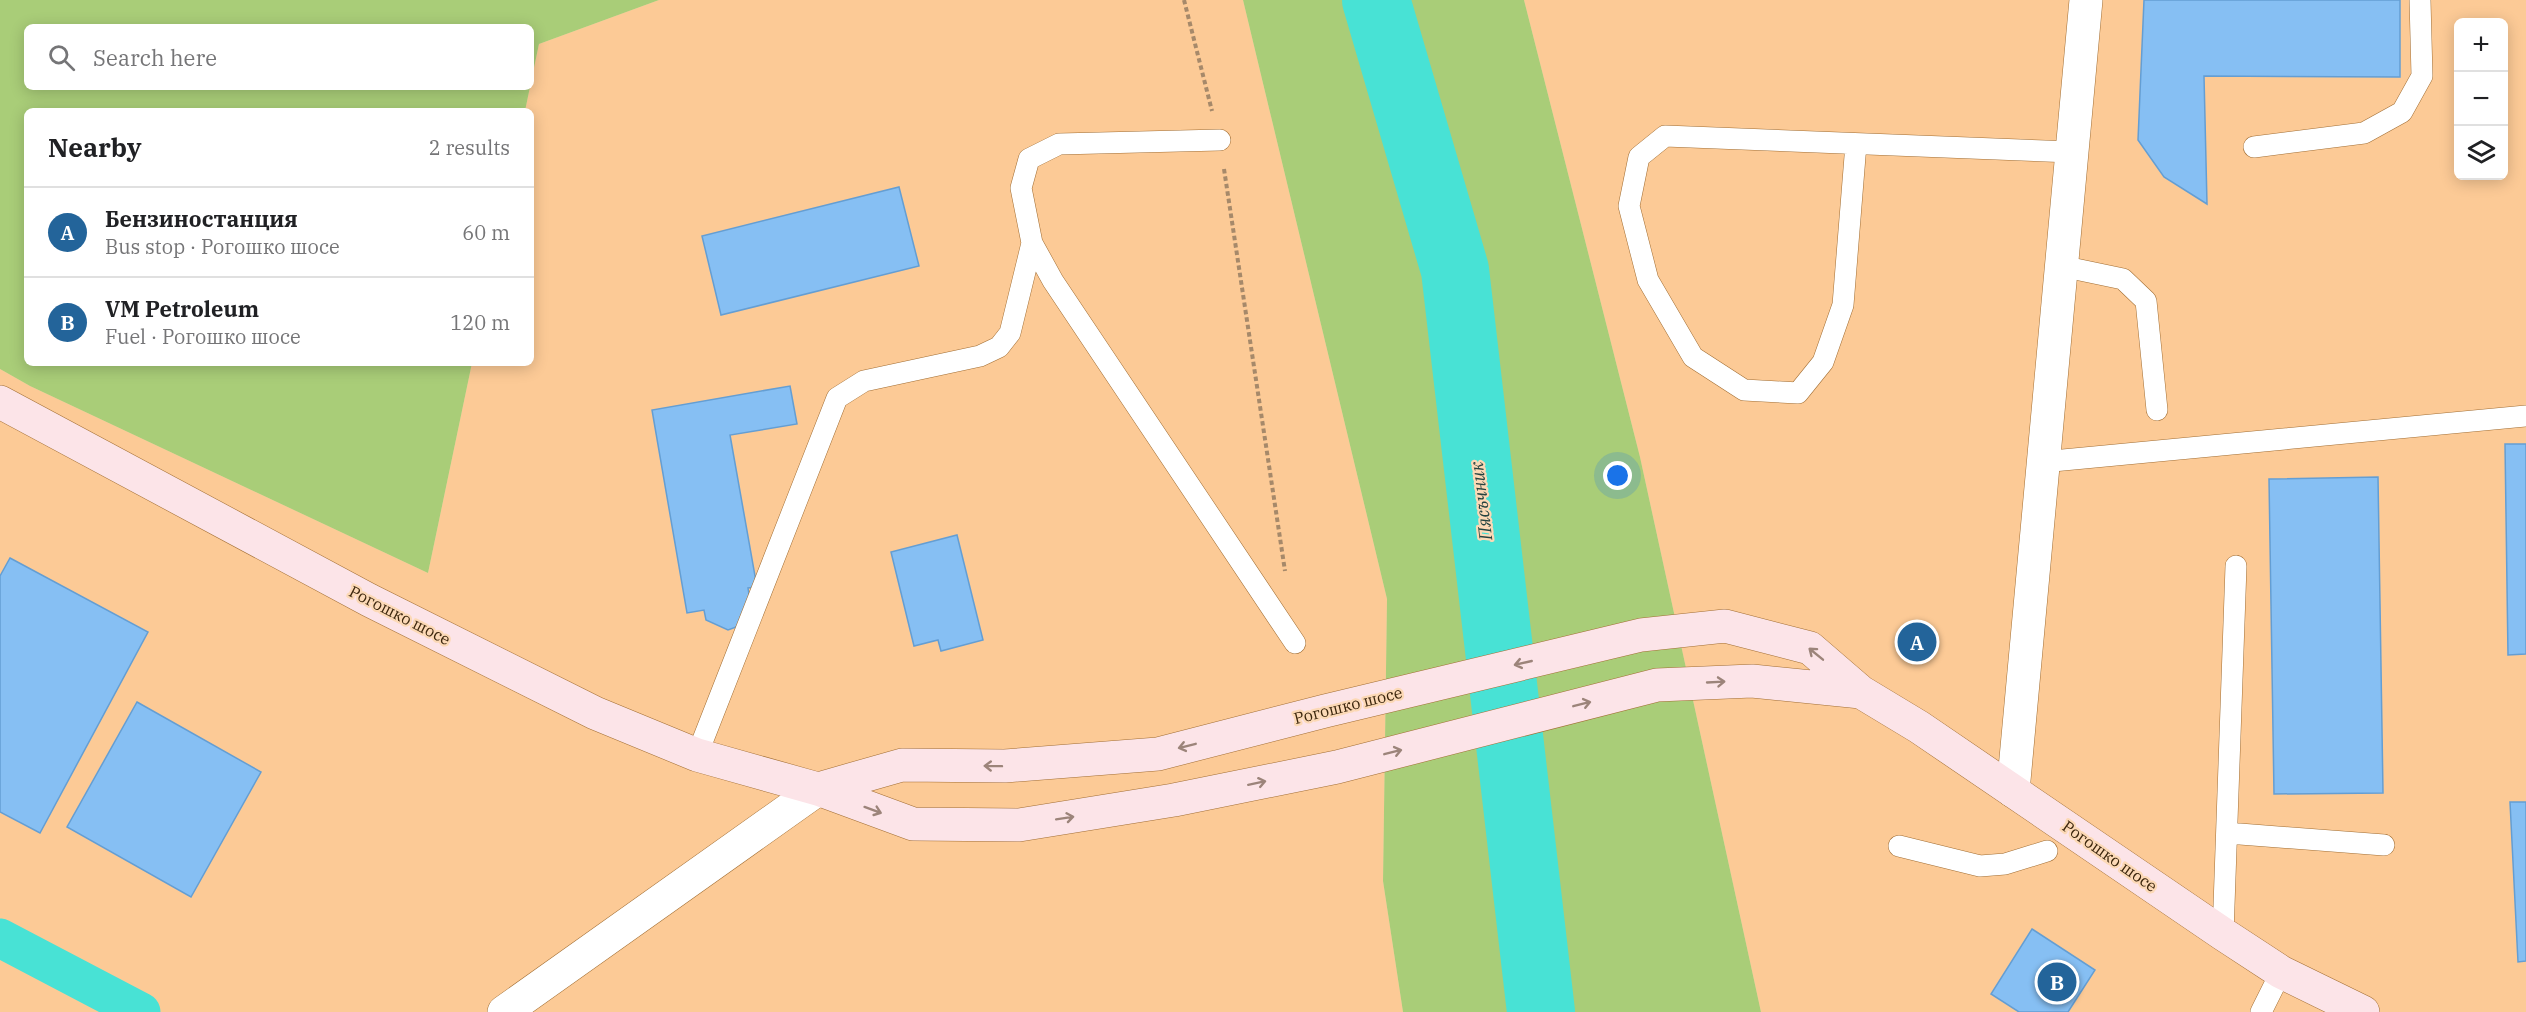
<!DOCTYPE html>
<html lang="en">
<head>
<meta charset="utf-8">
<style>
  body { margin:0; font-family:"IBM Plex Serif",serif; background:#f2f2f2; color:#202124 }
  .controls { position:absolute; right:18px; top:18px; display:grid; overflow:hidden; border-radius:9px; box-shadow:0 3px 15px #0003 }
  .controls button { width:54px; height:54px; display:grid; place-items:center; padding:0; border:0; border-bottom:2px solid #e0e0e0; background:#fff; color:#202124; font:30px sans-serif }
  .you { position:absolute; left:1618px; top:476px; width:21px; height:21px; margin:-15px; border:4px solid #fff; border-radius:50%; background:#1a73e8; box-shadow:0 0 0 9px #1a73e833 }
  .badge { display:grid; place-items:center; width:39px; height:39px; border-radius:50%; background:#23649a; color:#fff; font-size:20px; font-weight:700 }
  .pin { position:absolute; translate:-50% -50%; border:3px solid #fff; box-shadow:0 2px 6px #0006 }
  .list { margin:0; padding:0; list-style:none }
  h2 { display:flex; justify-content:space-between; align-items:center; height:78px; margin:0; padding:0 24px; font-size:26px }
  h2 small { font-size:20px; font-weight:400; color:#757577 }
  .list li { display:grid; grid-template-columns:39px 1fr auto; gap:18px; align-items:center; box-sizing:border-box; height:90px; padding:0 24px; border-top:2px solid #e0e0e0 }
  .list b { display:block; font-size:22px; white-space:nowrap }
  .list p { margin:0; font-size:20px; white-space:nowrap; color:#757577 }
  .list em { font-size:20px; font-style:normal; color:#757577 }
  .icon { flex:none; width:33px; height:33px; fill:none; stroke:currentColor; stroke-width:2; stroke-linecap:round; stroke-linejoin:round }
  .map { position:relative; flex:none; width:2526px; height:1012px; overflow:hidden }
  .search { position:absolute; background:#fff; box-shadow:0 3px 15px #0003; left:24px; top:24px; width:510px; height:66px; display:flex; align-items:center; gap:15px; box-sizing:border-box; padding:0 21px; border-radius:9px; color:#757577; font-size:22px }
  .panel { position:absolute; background:#fff; box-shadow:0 3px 15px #0003; left:24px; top:108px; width:510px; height:258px; border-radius:9px }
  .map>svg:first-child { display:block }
  .built { fill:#fcca96; fill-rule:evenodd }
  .green { fill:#a9cd78 }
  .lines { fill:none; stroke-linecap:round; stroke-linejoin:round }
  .canal { stroke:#48e2d5; stroke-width:39 }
  .river { stroke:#48e2d5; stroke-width:68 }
  .building { fill:#86bff3; stroke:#649ed3; stroke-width:1.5 }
  .lane-casing { stroke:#a26e33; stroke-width:22 }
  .street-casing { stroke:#a26e33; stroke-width:34 }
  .secondary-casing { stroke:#a26e33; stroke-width:34 }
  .path { stroke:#a6896a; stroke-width:4; stroke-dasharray:4.5 3; stroke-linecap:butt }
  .lane { stroke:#fff; stroke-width:21 }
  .street { stroke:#fff; stroke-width:33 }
  .secondary { stroke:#fce4e8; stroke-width:33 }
  .oneway { stroke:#9c847a }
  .labels { text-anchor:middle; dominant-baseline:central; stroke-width:4.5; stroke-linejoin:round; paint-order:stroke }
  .street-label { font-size:16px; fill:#3b250c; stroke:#fcd9b6 }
  .water-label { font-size:18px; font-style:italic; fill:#254441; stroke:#fcd9b6 }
</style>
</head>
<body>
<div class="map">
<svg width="2526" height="1012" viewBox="0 0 2526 1012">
  <rect width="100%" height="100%" fill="#fcd9b6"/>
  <path class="built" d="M659,0H1243L1387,599L1383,881L1403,1012H0V369L30,386L428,573L472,363H531V111H525L539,44Z
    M1524,0H2526V1012H1761L1640,457ZM2458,22H2504V176H2458Z"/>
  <path class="green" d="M0,0H659L539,44L531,82V27H27V87H530L525,111H27V363H472L428,573L30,386L0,369Z
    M1243,0H1524L1640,457L1761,1012H1403L1383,881L1387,599Z"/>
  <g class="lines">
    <path class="canal" d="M0,938L141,1012"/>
    <path class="river" d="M1376,0L1455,270L1541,1012"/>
  </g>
  <path class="building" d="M2144,0H2400V77L2204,76L2207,204L2164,177L2138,140Z
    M899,187L919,266L721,315L702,236Z
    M790,386L797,424L730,435L757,587L748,588L750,601L739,626L728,630L706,620L704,610L687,613L652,410Z
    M2505,444H2526V654L2508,655Z
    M2378,477L2383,793L2274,794L2269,479Z
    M957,535L983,640L941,651L938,640L914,646L891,552Z
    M10,558L148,632L40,833L0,812V576Z
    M137,702L261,772L191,897L67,827Z
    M2510,802H2526V961L2518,962Z
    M2032,929L2095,970L2068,1012H2019L1991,994Z"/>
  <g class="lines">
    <g class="lane-casing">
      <path id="lane" d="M1220,140L1059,144L1029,159L1021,188L1032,243L1053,281L1295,643
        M1856,144L1843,305L1823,362L1798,393L1744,390L1693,357L1648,280L1629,206L1639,157L1665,136L2072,152
        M2254,147L2364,133L2402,112L2422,76L2420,0
        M2061,266L2123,279L2146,301L2157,410
        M2042,462L2526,416
        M697,755L837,398L864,381L980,356L999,347L1010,333L1032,243
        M2227,833L2384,845
        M1899,846L1980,866L2005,864L2047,851
        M2223,934L2236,566
        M2261,1012L2281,972"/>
    </g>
    <g class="street-casing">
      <path id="street" d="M2013,791L2086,0
        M504,1012L818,789"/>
    </g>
    <g class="secondary-casing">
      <path id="secondary" d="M0,402L369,600L595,713L697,755L818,789L913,824L1019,825L1174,800L1337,767L1657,685L1752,681L1861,692
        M818,789L902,765L1005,766L1158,754L1325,711L1641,635L1725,626L1810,648L1861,692L1919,727L2223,934L2281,972L2363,1012"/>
    </g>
    <path class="path" d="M1184,0L1212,111
      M1224,169L1285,571"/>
    <use href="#lane" class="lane"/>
    <use href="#street" class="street"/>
    <use href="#secondary" class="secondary"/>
  </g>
  <defs><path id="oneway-shaft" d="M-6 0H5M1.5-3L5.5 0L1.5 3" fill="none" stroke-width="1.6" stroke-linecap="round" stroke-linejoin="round" transform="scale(1.5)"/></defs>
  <g class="oneway">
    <use href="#oneway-shaft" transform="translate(1816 654) rotate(-141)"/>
    <use href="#oneway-shaft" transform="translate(1523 663) rotate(167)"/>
    <use href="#oneway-shaft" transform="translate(1716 682) rotate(-3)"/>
    <use href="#oneway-shaft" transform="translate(1582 704) rotate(-14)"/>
    <use href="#oneway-shaft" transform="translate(1187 746) rotate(166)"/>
    <use href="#oneway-shaft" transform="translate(1393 752) rotate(-14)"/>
    <use href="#oneway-shaft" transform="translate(993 766) rotate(-179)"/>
    <use href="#oneway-shaft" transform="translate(1257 783) rotate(-12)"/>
    <use href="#oneway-shaft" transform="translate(873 810) rotate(20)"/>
    <use href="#oneway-shaft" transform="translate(1065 818) rotate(-9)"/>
  </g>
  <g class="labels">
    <g class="street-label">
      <text transform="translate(400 615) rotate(27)">Рогошко шосе</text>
      <text transform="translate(1348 705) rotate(-14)">Рогошко шосе</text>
      <text transform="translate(2110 856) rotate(35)">Рогошко шосе</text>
    </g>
    <g class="water-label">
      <text transform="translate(1481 501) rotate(-97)">Пясъчник</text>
    </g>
  </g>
</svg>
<div class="controls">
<button>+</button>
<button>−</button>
<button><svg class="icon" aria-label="layers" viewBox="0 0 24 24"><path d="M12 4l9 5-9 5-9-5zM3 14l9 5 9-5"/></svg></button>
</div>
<div class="you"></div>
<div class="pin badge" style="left:1917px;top:642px">A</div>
<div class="pin badge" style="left:2057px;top:982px">B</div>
<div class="search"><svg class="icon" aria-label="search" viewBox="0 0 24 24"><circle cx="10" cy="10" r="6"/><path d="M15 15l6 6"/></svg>Search here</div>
<section class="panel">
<h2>Nearby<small>2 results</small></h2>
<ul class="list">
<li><span class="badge">A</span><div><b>Бензиностанция</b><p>Bus stop · Рогошко шосе</p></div><em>60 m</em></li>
<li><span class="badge">B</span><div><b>VM Petroleum</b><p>Fuel · Рогошко шосе</p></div><em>120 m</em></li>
</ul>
</section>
</div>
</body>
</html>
